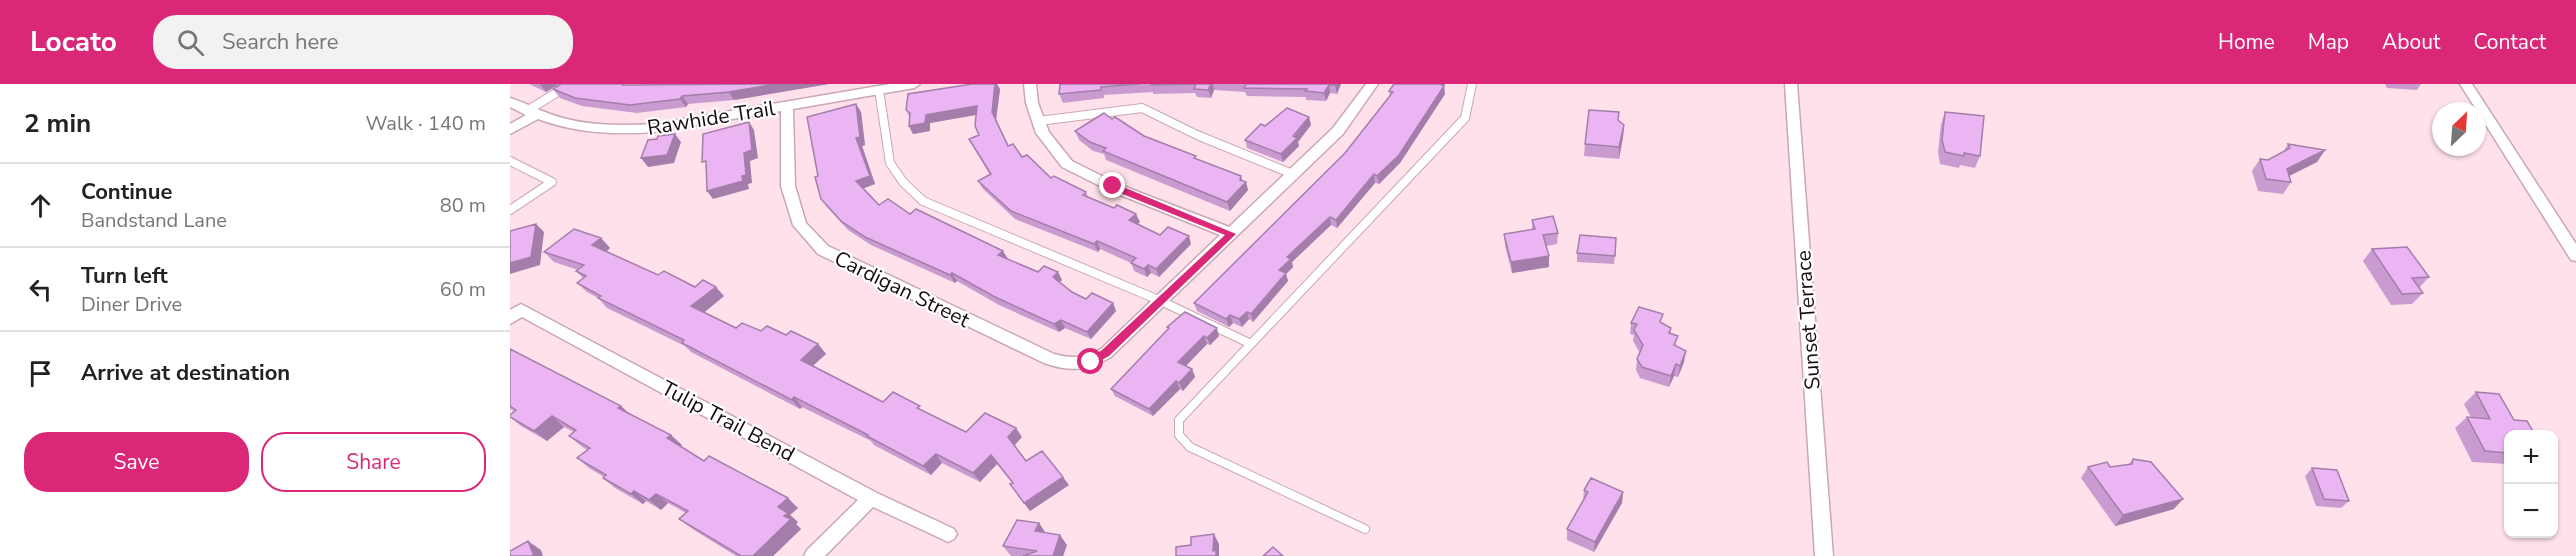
<!DOCTYPE html>
<html lang="en">
<head>
<meta charset="utf-8">
<style>
  body { margin:0; font-family:"Nunito Sans",sans-serif; background:#f2f2f2; color:#222 }
  .controls { position:absolute; right:18px; bottom:18px; display:grid; overflow:hidden; border-radius:12px; box-shadow:0 2px 4px #0004 }
  .controls button { width:54px; height:54px; display:grid; place-items:center; padding:0; border:0; border-bottom:2px solid #e0e0e0; background:#fff; color:#222; font:30px sans-serif }
  .compass { position:absolute; left:1922px; top:18px; width:54px; height:54px; border-radius:50%; background:#fff; box-shadow:0 2px 4px #0004; rotate:25deg }
  .stop { position:absolute; width:18px; height:18px; margin:-14px; border:4px solid #db2777; border-radius:50%; background:#fff }
  .stop.end { background:#db2777; border-color:#fff; box-shadow:0 2px 6px #0008 }
  .list { margin:0; padding:0; list-style:none }
  h2 { display:flex; justify-content:space-between; align-items:center; height:78px; margin:0; padding:0 24px; font-size:26px }
  h2 small { font-size:20px; font-weight:400; color:#767676 }
  .list li { display:grid; grid-template-columns:39px 1fr auto; gap:18px; align-items:center; box-sizing:border-box; height:84px; padding:0 24px; border-top:2px solid #e0e0e0 }
  .list b { display:block; font-size:22px; white-space:nowrap }
  .list p { margin:0; font-size:20px; white-space:nowrap; color:#767676 }
  .list em { font-size:20px; font-style:normal; color:#767676 }
  .actions { display:flex; gap:12px; padding:18px 24px }
  .actions a { flex:1; padding:14px 0; border:2px solid #db2777; border-radius:24px; text-align:center; font-size:21px; color:#db2777 }
  .actions .main { background:#db2777; color:#fff }
  .icon { flex:none; width:33px; height:33px; fill:none; stroke:currentColor; stroke-width:2; stroke-linecap:round; stroke-linejoin:round }
  .map { position:relative; flex:none; width:2066px; height:472px; overflow:hidden }
  header { display:flex; align-items:center; gap:36px; box-sizing:border-box; height:84px; padding:0 30px; background:#db2777; color:#fff }
  header strong { font-size:28px }
  nav { display:flex; gap:33px; margin-inline-start:auto; font-size:21px }
  .search { width:420px; height:54px; background:#f2f2f2; display:flex; align-items:center; gap:15px; box-sizing:border-box; padding:0 21px; border-radius:24px; color:#767676; font-size:22px }
  main { display:flex }
  aside { flex:1; background:#fff }
  .map>svg:first-child { display:block }
  .lines { fill:none; stroke-linecap:round; stroke-linejoin:round }
  .service-casing { stroke:#caa7b2; stroke-width:10 }
  .minor-casing { stroke:#caa7b2; stroke-width:3 }
  .service { stroke:#fff; stroke-width:8 }
  .minor { fill:#fff; fill-rule:evenodd }
  .wall { fill:#ca9bd1 }
  .shaded-wall { fill:#a47eaa }
  .building { fill:#ebb4f3; stroke:#a47eaa; stroke-width:1.5 }
  .route { fill:#db2777 }
  .labels { text-anchor:middle; dominant-baseline:central; stroke-width:4.5; stroke-linejoin:round; paint-order:stroke }
  .street-label { font-size:21px; fill:#180c10; stroke:#fff }
</style>
</head>
<body>
<header>
<strong>Locato</strong>
<div class="search"><svg class="icon" aria-label="search" viewBox="0 0 24 24"><circle cx="10" cy="10" r="6"/><path d="M15 15l6 6"/></svg>Search here</div>
<nav><a>Home</a><a>Map</a><a>About</a><a>Contact</a></nav>
</header>
<main>
<aside>
<h2>2 min<small>Walk · 140 m</small></h2>
<ul class="list">
<li><svg class="icon" aria-label="ahead" viewBox="0 0 24 24"><path d="M12 20V5M6 11l6-6 6 6"/></svg><div><b>Continue</b><p>Bandstand Lane</p></div><em>80 m</em></li>
<li><svg class="icon" aria-label="left" viewBox="0 0 24 24"><path d="M17 20v-9H6M10 6l-5 5 5 5"/></svg><div><b>Turn left</b><p>Diner Drive</p></div><em>60 m</em></li>
<li><svg class="icon" aria-label="arrive" viewBox="0 0 24 24"><path d="M6 21V4h12l-3 4 3 4H6"/></svg><div><b>Arrive at destination</b></div></li>
</ul>
<div class="actions"><a class="main">Save</a><a>Share</a></div>
</aside>
<div class="map">
<svg width="2066" height="472" viewBox="0 0 2066 472">
  <rect width="100%" height="100%" fill="#ffe1eb"/>
  <g class="lines">
    <g class="service-casing">
      <path id="service" d="M369,6L380,79L393,98L413,117L651,217L741,260
        M17,27L60,0
        M529,37L632,24L687,51L785,91
        M0,77L42,98L0,126
        M855,445L680,363L669,351V336L955,34L962,0"/>
    </g>
    <g class="minor-casing">
      <path id="minor" d="M380,0H410L404,4L283,25L285,102L296,139L318,162L544,270C562,275 574,274 591,265L710,151L598,106L552,83L526,49L516,19L514,0H526L528,19L539,48L562,77L608,100L719,143L823,44L856,0H868L833,50L601,273C578,287 559,288 534,279L308,170L283,141L271,102V27L144,48C104,51 65,49 28,35L0,50V40L16,31L0,23V14C14,18 26,25 40,30C73,42 109,42 144,40Z
        M1275,0H1287L1323,472H1305Z
        M1950,0H1962L2066,160V177L2061,176Z
        M11,220L367,409L444,445L447,450L444,455L438,458L432,455L363,423L315,472H294L297,466L348,416L12,233L0,240V226Z"/>
    </g>
    <use href="#service" class="service"/>
    <use href="#minor" class="minor"/>
  </g>
  <path class="wall" d="M19,0H49L36,8Z
    M319,0L224,16L178,20L176,23L127,29L72,22L50,14L43,5Z
    M550,0H831L827,10L820,9L816,17L796,16V13L737,12L735,8L704,6L701,14L687,13L685,9L643,10V8L594,11V14L553,19L549,10Z
    M935,0L934,2L935,10L890,79L869,100L865,99L827,144L821,141L782,178L783,183L776,190L778,197L743,238L739,235L732,243L723,239L719,243L687,227L684,219L835,69L880,12L879,7Z
    M1875,0H1911L1907,6L1877,4Z
    M490,5L486,36L499,62L512,73L541,94L576,108L578,113L630,138L627,140L650,151L681,160L649,193L641,189L637,193L624,187L621,179L590,165L588,168L505,135L473,105L468,97L480,91L459,55L469,51L466,31L420,39V47L403,50L399,42L400,34L396,26Z
    M346,20L351,28L355,61L352,62L365,100L354,104L369,121L400,130L493,167L497,175L552,196L549,198L562,208L576,215L603,219L606,227L581,255L555,244L549,248L489,221L447,197L445,199L361,161L338,146L317,123L311,115L308,92Z
    M1435,28L1470,72L1465,84L1450,81L1449,84L1430,80L1428,68L1431,40Z
    M799,33L801,41L788,58L789,62L773,78L737,64L735,56L755,42Z
    M602,35L634,52L687,75L731,92L732,96L736,98L738,106L720,127L596,76L594,70L583,67L569,56L565,47Z
    M1108,36L1114,41L1113,53L1109,75L1074,72L1075,60Z
    M1778,60L1815,66L1807,78L1779,92L1781,98L1773,110L1748,107L1742,87L1750,75L1758,76L1773,68Z
    M1022,136L1048,149L1047,160L1036,162L1039,183L1002,189L995,162L994,150L1022,146Z
    M91,154L100,164L96,168L148,191L214,212L194,228L226,244L276,251L308,260L316,270L303,282L373,318L414,328L456,348L512,353L504,361L516,377L559,401L520,427L500,400L503,399L487,380L470,398L432,379L421,391L364,361L361,357L292,323L290,325L181,268L175,262L97,224L88,214L77,208L67,199L73,194L66,187L68,186L44,178L34,168Z
    M1106,154L1104,180L1067,178V169Z
    M1862,165L1919,193L1909,204L1913,209L1902,220L1881,221L1853,177Z
    M1121,239L1152,240L1161,244V250L1174,278L1168,293L1164,292L1159,303L1130,294L1126,286L1127,275L1130,269L1123,257L1124,251L1120,250Z
    M657,243L709,252L700,261L697,260L676,282L682,285L685,293L673,307L670,305L643,332L605,312L601,305L658,245Z
    M0,265L120,330L172,361L170,362L194,377L288,424L280,431L288,438L286,440L291,445L263,472H226L181,444L169,435L176,429L158,419L151,426L136,417L133,420L105,404L93,394L94,393L79,384L67,374L77,366L71,362L59,352L64,348L54,343L37,357L11,342L0,333L4,327L0,325Z
    M1966,308L2004,336L1998,351V381V380L1962,378L1945,344L1957,333H1961L1954,320Z
    M1623,375L1664,425L1605,442L1571,394L1578,383H1600L1619,380Z
    M1802,384L1839,417L1831,424L1806,422L1795,392Z
    M1074,406L1113,408L1112,419L1084,468L1057,456V445L1073,417Z
    M529,439L536,449L557,461L553,472H501L493,462Z"/>
  <path class="shaded-wall" d="M30,0H49L36,8Z
    M265,0H319L224,16L219,8Z
    M485,0H487L490,5L486,36L482,28Z
    M701,0H703L704,6L701,14L698,6Z
    M826,0H831L827,10L825,1Z
    M930,0H935L933,4L934,2L935,10L890,79L869,100L867,92Z
    M819,1L820,9L816,17L814,9Z
    M172,12L178,20L176,23L170,15Z
    M346,20L351,28L355,61L352,62L365,100L352,105L346,97Z
    M467,22L471,30L420,39V47L403,50L399,42L416,31Z
    M799,33L801,41L788,58L789,62L773,78L771,70Z
    M239,38L244,46L248,74L240,77L242,99L238,100L239,105L203,115L197,107L232,92L234,69Z
    M1114,41L1113,53L1109,75V63Z
    M165,50L171,58L164,79L138,83L131,74Z
    M1815,66L1807,78L1769,97L1777,85Z
    M864,90L865,99L827,144L826,136Z
    M731,92L733,101L736,98L738,106L720,127L717,118L730,96Z
    M626,130L630,138L623,144L619,136Z
    M820,133L821,141L782,178L783,183L776,190L778,197L743,238L741,230L777,173Z
    M26,140L34,148L30,181L0,190V179Z
    M679,152L681,160L649,193L646,185Z
    M91,154L100,164L92,171L82,161Z
    M587,157L590,165L588,168L584,160Z
    M493,167L498,175L492,180L488,171Z
    M1039,172V183L1002,189L1001,178Z
    M638,181L641,189L637,193L634,185Z
    M548,188L552,196L547,201L543,193Z
    M442,189L447,197L445,199L440,191Z
    M206,203L214,212L190,232L181,222Z
    M603,219L606,227L581,255L577,248Z
    M737,228L739,235L732,243L729,235Z
    M720,231L723,239L719,243L716,235Z
    M551,236L555,244L549,248L544,240Z
    M707,244L709,252L700,261L697,254Z
    M694,252L697,260L672,286L668,278Z
    M308,260L316,270L299,285L291,276Z
    M1176,267L1174,278L1168,293L1170,282Z
    M1166,280L1164,292L1159,303L1161,292Z
    M682,285L685,293L673,307L669,299Z
    M666,297L670,305L643,332L639,325Z
    M284,313L292,323L290,325L282,316Z
    M111,322L122,332L108,324Z
    M42,332L54,343L37,357L24,347Z
    M506,344L512,353L504,362L498,353Z
    M161,351L172,361L167,364L157,354Z
    M426,370L432,379L421,391L413,382Z
    M481,371L487,380L470,398L463,389Z
    M553,393L559,401L520,427L514,419Z
    M124,407L136,417L133,420L121,410Z
    M1113,408L1112,419L1084,468L1085,458Z
    M146,410L158,419L151,426L139,416Z
    M278,414L288,424L280,431L288,438L286,440L291,445L263,472H243L274,432L268,423Z
    M1673,415L1664,425L1605,442L1613,431Z
    M529,439L536,450L525,447Z
    M704,450L709,460V472H706L703,467Z
    M550,451L557,461L553,472H543Z
    M18,457L31,466L33,472H24Z"/>
  <path class="building" d="M51,0H114L113,1L265,0L219,8L172,12L170,15L120,21L65,14L43,5Z
    M462,0H485L482,28L498,62L503,60L512,73L517,71L541,94L544,92L576,108L573,111L604,124L607,121L626,130L619,136L650,151L658,143L679,152L646,185L638,181L634,185L621,179L626,174L587,157L584,160L501,127L468,97L481,90L459,55L469,51L465,42L467,22L416,31L415,39L399,42L400,29L396,26L398,10Z
    M550,0H629L591,3V6L549,10Z
    M643,0H701L698,6L684,5L686,0L641,1Z
    M736,0H826L825,1H819L814,9L795,7L797,5L734,4Z
    M884,0H930L934,2L889,71L867,92L864,90L826,136L820,133L777,173L781,175L769,186L776,189L741,230L737,228L729,235L720,231L716,235L684,219L835,69L883,8L879,7Z
    M346,20L350,53L346,54L360,92L346,97L369,121L378,115L400,130L406,125L493,167L488,171L528,188L534,182L548,188L543,193L562,208L576,215L582,209L603,219L577,248L551,236L544,240L485,213L442,189L440,191L355,153L332,138L311,115L305,93L308,92L297,33Z
    M777,24L799,33L783,52L787,54L771,70L735,56L751,40L755,42Z
    M1079,26L1109,28L1108,36L1114,41L1109,63L1075,60Z
    M1435,28L1474,32L1470,72L1454,69V72L1435,68L1432,56Z
    M594,29L602,35L605,33L634,52L686,72L684,74L731,92L730,96L736,98L717,118L593,67L596,64L580,58L565,47Z
    M239,38L242,66L234,69L236,91L232,92L233,97L197,107L196,77L192,78L193,50Z
    M165,50L157,71L131,74L138,56L147,55L148,52Z
    M1778,60L1815,66L1777,85L1781,98L1756,95L1750,75L1758,76L1780,64Z
    M1043,132L1048,149L1033,151L1039,172L1001,178L994,150L1025,145L1022,136Z
    M26,140L21,173L0,179V147Z
    M64,145L91,154L82,161L148,191L154,187L185,203L193,196L206,203L181,222L226,244L232,239L251,247L257,242L276,251L281,247L308,260L291,276L373,318L383,308L410,322L407,324L456,348L475,329L506,344L498,353L516,377L532,367L553,393L514,419L500,400L503,399L481,371L463,389L426,370L413,382L357,352L358,351L284,313L282,316L172,259L174,256L88,214L91,212L67,199L76,192L66,187L74,181L34,168Z
    M1070,151L1106,154L1105,172L1067,169Z
    M1897,163L1919,193L1902,194L1913,209L1892,210L1862,165Z
    M1129,223L1153,230L1150,238L1161,244L1159,249L1168,252L1164,261L1176,267L1170,282L1166,280L1161,292L1132,283L1127,275L1133,261L1124,246L1127,240L1121,239Z
    M675,228L707,244L697,254L694,252L668,278L682,285L669,299L666,297L639,325L601,305L659,244L657,243Z
    M0,265L111,322L108,324L161,351L157,354L194,377L199,372L278,414L268,423L278,429L274,432L281,435L243,472H231L169,435L178,427L146,410L139,416L124,407L121,410L93,394L96,391L67,374L80,364L59,352L66,346L42,332L24,347L0,333V331L6,326L0,322Z
    M1966,308L1989,310L2004,336L2017,337L2025,351H1998V369L1975,367L1957,333L1980,335Z
    M1623,375L1641,378L1673,415L1613,431L1578,383L1597,378L1600,383L1622,380Z
    M1802,384L1827,386L1839,417L1814,415Z
    M1081,394L1113,408L1085,458L1057,445L1078,408L1074,406Z
    M507,436L529,439L525,447L550,451L543,472H513L527,467L493,462Z
    M704,450L703,467L706,466V472H666V463L681,461V453Z
    M18,457L24,472H0V467Z
    M763,463L773,472H753Z"/>
  <path class="route" d="M600,100H606L726,150L599,272L581,282L577,281V276L592,266L715,151L600,105Z"/>
  <g class="labels">
    <g class="street-label">
      <text transform="translate(201 34) rotate(-9)">Rawhide Trail</text>
      <text transform="translate(392 205) rotate(26)">Cardigan Street</text>
      <text transform="translate(1298 236) rotate(-94)">Sunset Terrace</text>
      <text transform="translate(218 337) rotate(28)">Tulip Trail Bend</text>
    </g>
  </g>
</svg>
<div class="controls">
<button>+</button>
<button>−</button>
</div>
<svg class="compass" viewBox="-18 -18 36 36"><path d="M0-13l5 13h-10z" fill="#e53935"/><path d="M0 13l5-13h-10z" fill="#767676"/></svg>
<div class="stop" style="left:581px;top:278px"></div>
<div class="stop end" style="left:603px;top:102px"></div>
</div>
</main>
</body>
</html>
